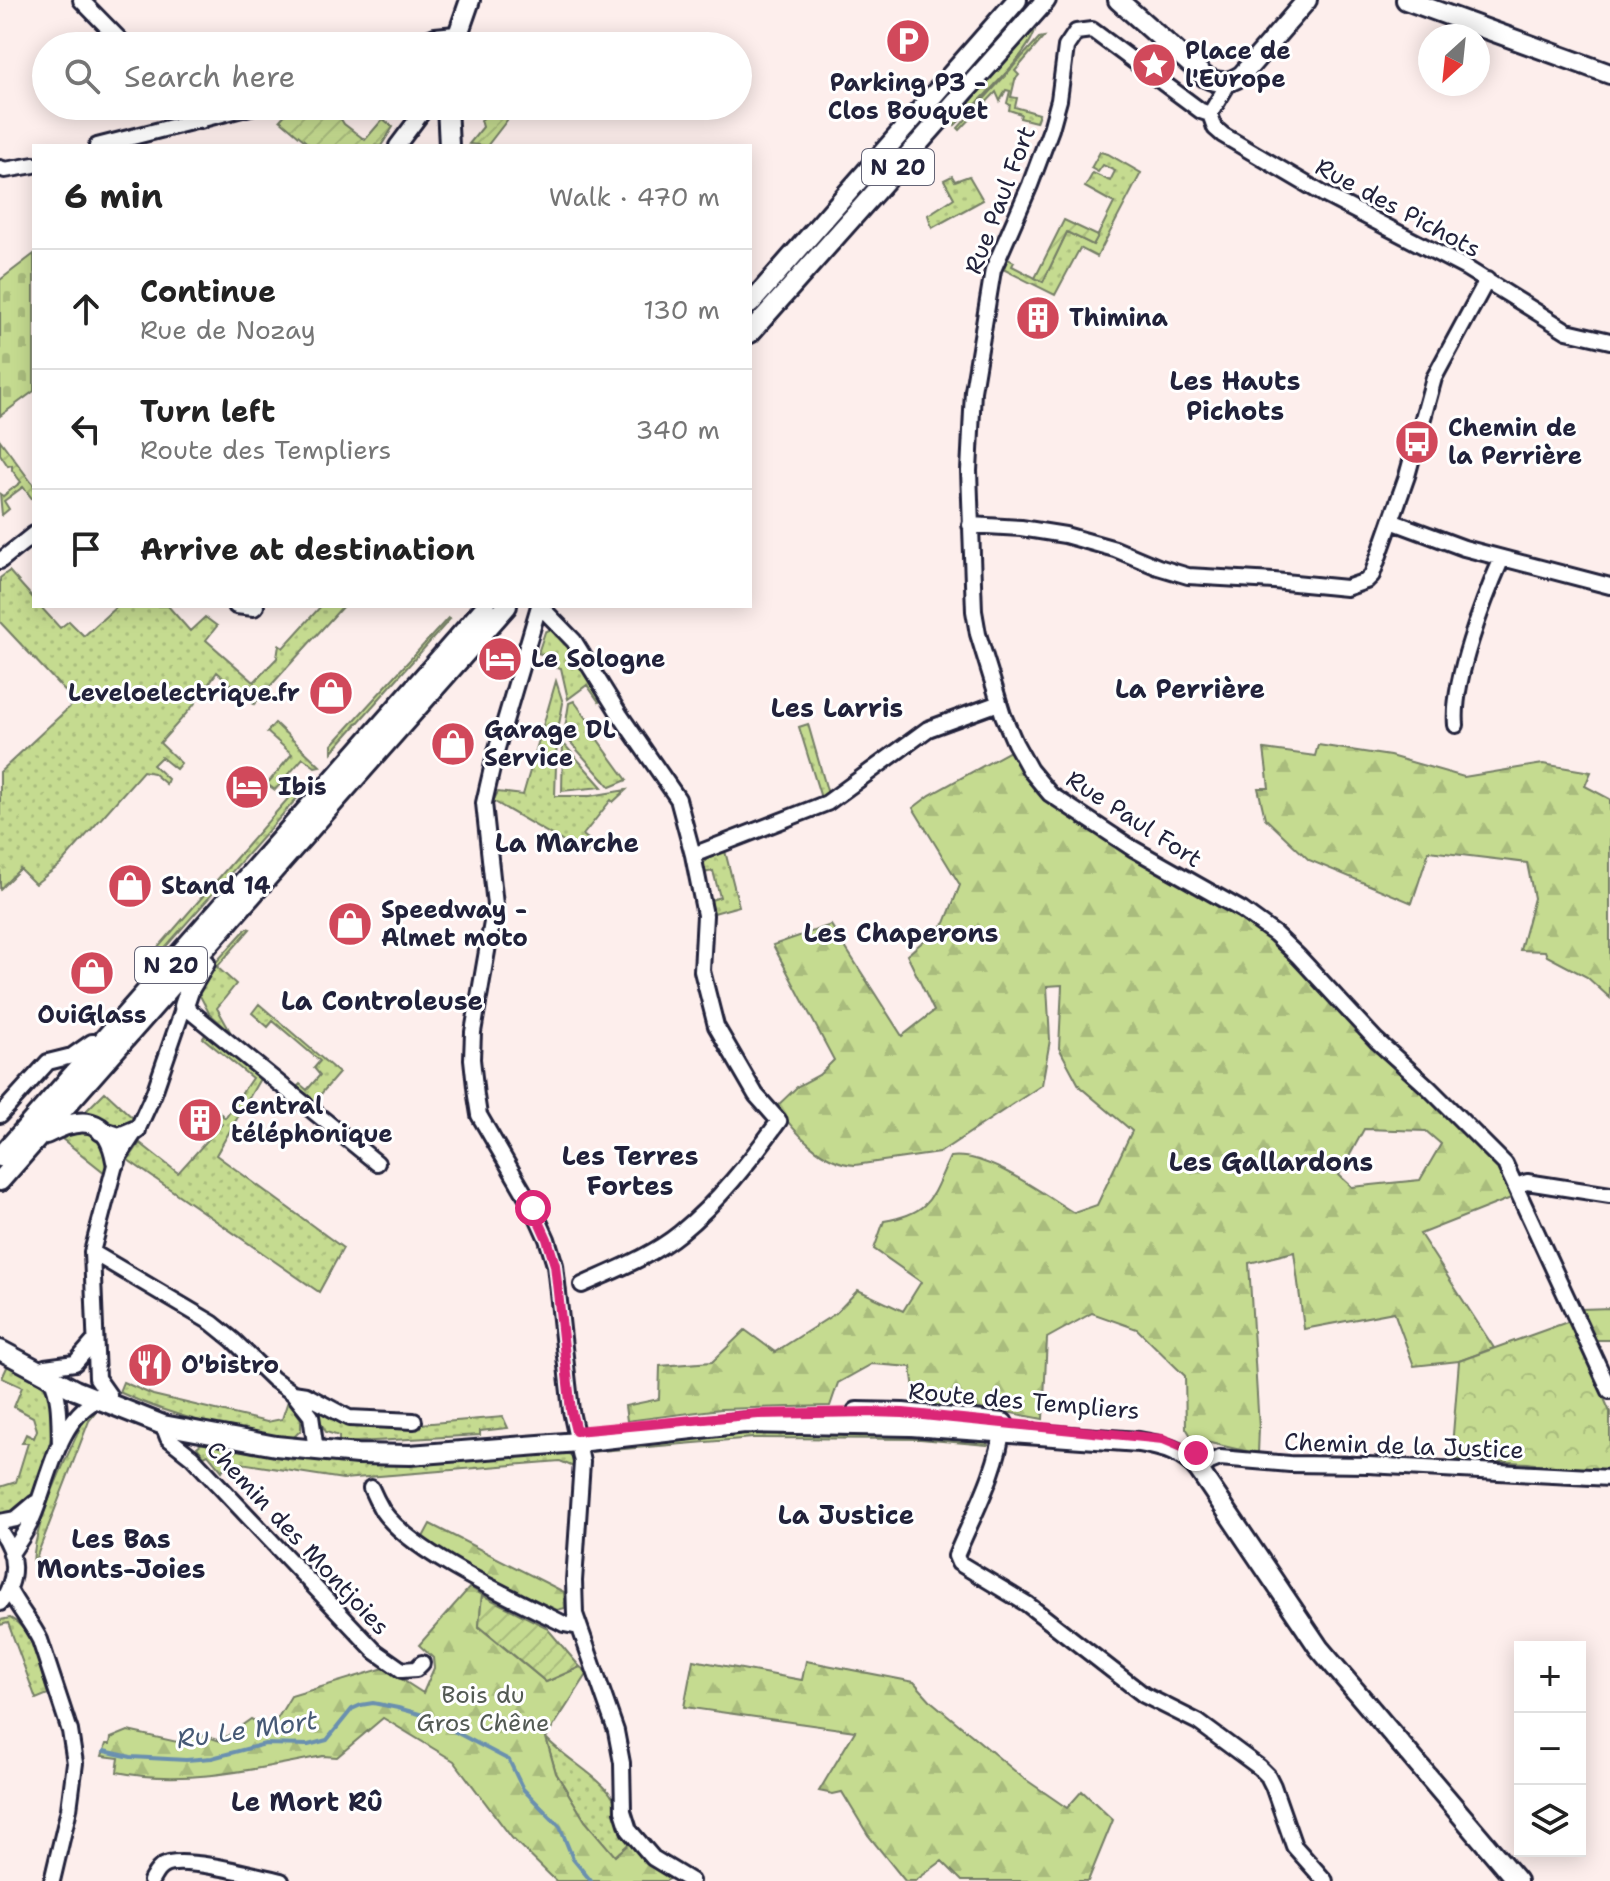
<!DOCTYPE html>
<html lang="en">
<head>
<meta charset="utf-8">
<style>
  body { margin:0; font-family:"Shantell Sans",sans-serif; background:#f2f2f2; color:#222 }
  .controls { position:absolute; right:24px; bottom:24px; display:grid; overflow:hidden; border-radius:0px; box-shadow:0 4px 20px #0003 }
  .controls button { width:72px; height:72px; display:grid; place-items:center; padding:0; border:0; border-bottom:2px solid #e0e0e0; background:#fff; color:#222; font:40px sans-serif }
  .compass { position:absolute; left:1418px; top:24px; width:72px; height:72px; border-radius:50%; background:#fff; box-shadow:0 4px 20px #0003; rotate:207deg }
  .stop { position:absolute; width:24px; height:24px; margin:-18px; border:6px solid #db2777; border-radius:50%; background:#fff }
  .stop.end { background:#db2777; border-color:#fff; box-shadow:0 2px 8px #0008 }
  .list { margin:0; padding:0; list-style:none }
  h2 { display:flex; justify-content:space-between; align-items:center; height:104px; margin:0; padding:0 32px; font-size:34px }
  h2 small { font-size:26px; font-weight:400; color:#767676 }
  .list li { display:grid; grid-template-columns:52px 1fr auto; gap:24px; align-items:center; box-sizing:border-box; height:120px; padding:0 32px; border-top:2px solid #e0e0e0 }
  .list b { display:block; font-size:30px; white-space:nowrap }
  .list p { margin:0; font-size:26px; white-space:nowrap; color:#767676 }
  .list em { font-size:26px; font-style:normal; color:#767676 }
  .icon { flex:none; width:44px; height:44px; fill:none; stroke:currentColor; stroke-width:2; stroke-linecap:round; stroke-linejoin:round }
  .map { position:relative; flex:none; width:1610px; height:1881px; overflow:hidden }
  .search { position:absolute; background:#fff; box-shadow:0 4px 20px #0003; left:32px; top:32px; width:720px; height:88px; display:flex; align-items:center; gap:20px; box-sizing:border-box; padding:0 28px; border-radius:44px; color:#767676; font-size:30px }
  .panel { position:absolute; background:#fff; box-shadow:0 4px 20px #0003; left:32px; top:144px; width:720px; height:464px; border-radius:0px }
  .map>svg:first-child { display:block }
  .grass { fill:url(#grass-dots); stroke:#747e66; stroke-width:2 }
  .forest { fill:url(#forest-firs); stroke:#747e66; stroke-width:2; fill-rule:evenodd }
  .cemetery { fill:url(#cemetery-stones); stroke:#747e66; stroke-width:2 }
  .park { fill:url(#park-crowns); stroke:#747e66; stroke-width:2 }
  .garden { fill:url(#garden-furrows); stroke:#747e66; stroke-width:2 }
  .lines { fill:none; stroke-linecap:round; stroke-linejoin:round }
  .stream { stroke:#6b90af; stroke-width:4 }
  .minor-casing { stroke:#22223b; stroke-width:20 }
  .major-casing { stroke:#22223b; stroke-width:24 }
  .minor { stroke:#fff; stroke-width:14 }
  .major { stroke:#fff; stroke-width:18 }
  .route { stroke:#db2777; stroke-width:10 }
  .labels { text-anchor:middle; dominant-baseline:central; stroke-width:6; stroke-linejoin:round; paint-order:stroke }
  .shield { fill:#fff; stroke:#646476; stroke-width:2 }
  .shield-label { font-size:22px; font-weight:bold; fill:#22223b }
  .poi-label { font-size:24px; font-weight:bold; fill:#22223b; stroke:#fff; text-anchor:start }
  .street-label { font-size:24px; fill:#22223b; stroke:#fff }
  .park-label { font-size:24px; fill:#535a54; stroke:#fff }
  .neighbourhood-label { font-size:26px; font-weight:bold; fill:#22223b; stroke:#fff }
  .water-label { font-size:26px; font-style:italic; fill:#465975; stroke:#fff }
</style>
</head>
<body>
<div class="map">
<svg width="1610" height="1881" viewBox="0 0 1610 1881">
  <defs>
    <pattern id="grass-dots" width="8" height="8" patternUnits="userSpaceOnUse" patternTransform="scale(2)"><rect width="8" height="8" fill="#c5db90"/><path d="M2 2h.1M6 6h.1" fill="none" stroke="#a9bc7d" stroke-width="1.8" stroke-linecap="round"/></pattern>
    <pattern id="forest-firs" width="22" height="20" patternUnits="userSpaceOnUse" patternTransform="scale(2)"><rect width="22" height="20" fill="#c5db90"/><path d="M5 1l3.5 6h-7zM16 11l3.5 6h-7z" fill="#a9bc7d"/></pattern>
    <pattern id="cemetery-stones" width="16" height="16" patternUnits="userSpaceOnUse" patternTransform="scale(2)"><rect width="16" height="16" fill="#c5db90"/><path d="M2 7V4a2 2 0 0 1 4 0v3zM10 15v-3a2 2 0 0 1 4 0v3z" fill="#a9bc7d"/></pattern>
    <pattern id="park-crowns" width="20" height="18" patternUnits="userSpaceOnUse" patternTransform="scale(2)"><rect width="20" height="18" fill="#c5db90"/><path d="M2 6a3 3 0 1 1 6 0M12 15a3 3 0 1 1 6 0" fill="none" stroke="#a9bc7d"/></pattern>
    <pattern id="garden-furrows" width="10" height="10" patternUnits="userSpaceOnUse" patternTransform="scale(2)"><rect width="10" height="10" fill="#c5db90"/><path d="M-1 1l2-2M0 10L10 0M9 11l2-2" fill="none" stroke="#a9bc7d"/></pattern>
  </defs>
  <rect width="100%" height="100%" fill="#fdeeec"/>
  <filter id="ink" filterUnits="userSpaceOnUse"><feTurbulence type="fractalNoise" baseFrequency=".0125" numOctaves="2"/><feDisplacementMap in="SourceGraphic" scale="16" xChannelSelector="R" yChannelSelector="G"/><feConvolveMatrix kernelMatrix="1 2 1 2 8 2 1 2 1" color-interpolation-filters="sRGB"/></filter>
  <g filter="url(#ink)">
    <path class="grass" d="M1035,29C1032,52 973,107 955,125L953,120Z
      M1044,37L1015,71L1019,75L1015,80L1011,97L1017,98L1015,107L1039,114L1036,122L1020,118L1021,114L1009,110L1010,105L1007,103L1010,91L1006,90L1000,101L996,92L960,130L958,128L1039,38Z
      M1100,152L1108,154L1141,173L1097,257L1080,248L1055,295L1003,269L1008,259L1014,262L1012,266L1043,282L1067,232L1093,245L1114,203L1085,187L1093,173L1110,181L1115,171L1103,165L1098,172L1091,168Z
      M952,176L955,181L969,176L983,200L932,228L928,215L954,198L944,180Z
      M9,571L34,599V606H40L60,628L69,621L84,636L117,606H168L190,631L205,617L217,626L206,640L254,682L277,658L279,645L283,648L321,606H343L254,704L217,672L193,706L160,743L181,763L176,769L161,757L153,765L168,779L166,784L153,773L143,771L60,865L35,884L20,869L0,889V772L75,702L0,622V578Z
      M448,618L450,619L332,752V745Z
      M553,628L567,642L603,699L599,702L587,685L568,699L561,668L542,663L544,655L538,653L545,632Z
      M556,681L563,703L557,735L555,796H590L626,790L613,802L611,800L583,835L594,844L586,855L493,801L498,792L523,795Z
      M574,701L593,727L590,729L627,780L610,787L564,735L569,703Z
      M275,723L320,766L315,767L303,758L275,790L267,784L292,754L267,732Z
      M808,724L828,794L821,798L799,727Z
      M563,743L602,787L562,791Z
      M313,780L146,969L149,958L298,787Z
      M725,851L739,906L714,913L711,900L720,897L713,871L704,873L702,866L708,857Z
      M247,928L250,929L217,967L236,984L217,1008L231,1033L209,1013L197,990L208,971Z
      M259,1004L339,1073L315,1101L297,1087L300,1084L307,1090L320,1075L314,1068L320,1061L273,1021L268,1027L252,1013Z
      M207,1032L261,1077L216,1155L343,1248L319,1292L128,1160L140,1143L178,1173L222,1124L213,1116L218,1111L225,1118L252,1078L203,1038Z
      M105,1092L135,1120L132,1126L119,1132L87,1116V1110Z
      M86,1128C104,1142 111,1150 105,1173L61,1138L69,1129Z
      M8,1365C24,1374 45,1381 52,1399C60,1419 40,1493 23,1506C17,1512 9,1514 0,1514V1487L16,1482L28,1443H22L26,1434L34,1438L37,1430L33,1417L14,1407L22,1387L2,1378Z
      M123,1382L153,1395L267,1422L282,1419L288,1401L301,1419V1430L292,1439C231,1430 175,1418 119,1392Z
      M309,1402L408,1425L503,1417L508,1428L480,1431V1435L339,1443V1436L326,1432Z
      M97,1411L89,1421L33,1566C33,1522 67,1459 85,1416Z
      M861,1429L985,1439L988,1445L920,1439L753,1438L590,1452V1449L743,1431Z
      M202,1443L288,1459L385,1462V1465L392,1464V1462L558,1449L573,1456L576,1468L560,1461L343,1479L228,1461L222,1471L208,1454L204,1456L197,1447Z
      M10,1618C35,1630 39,1670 48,1694L36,1699L8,1623L0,1625V1620Z
      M546,1738C564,1758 604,1779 615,1801C623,1816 614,1824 631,1842L615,1857L585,1821L556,1773Z"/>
    <path class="forest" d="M1318,745L1390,756L1464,777L1543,764L1591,772L1585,786L1610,799V998L1587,977L1547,956L1545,951L1520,950L1534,898L1527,863L1429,851L1412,903L1309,860L1265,818L1258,788H1269L1264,749L1315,756Z
      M1012,750L1026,773L1129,854L1240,917L1270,938L1501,1167L1510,1185L1511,1198L1420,1234L1494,1348L1459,1361L1414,1366L1394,1312L1304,1329L1294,1252L1249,1263L1259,1428L1258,1454L1193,1439L1186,1428L1185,1376L1137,1329L1092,1313L1047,1338L1043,1419L1001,1411L916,1405L911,1367L872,1364L838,1383L830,1406L721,1409L627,1421L625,1406L659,1399L660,1366L712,1362L745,1330L775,1352L836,1313L858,1290L903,1311L921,1282L874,1249L884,1221C932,1213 931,1197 950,1157C986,1151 1043,1194 1074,1213L1097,1205L1132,1131L1080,1087L1059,1048L1062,985L1047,986L1050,1040L1042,1085L939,1153L855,1165C821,1163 795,1132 776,1107L798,1086L819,1075L834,1060L773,945L831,925L902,1036L934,1011L907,955L945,923L960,885L913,808L930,795ZM1364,1129L1426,1131L1441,1144L1420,1180L1352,1187L1339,1175Z
      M1610,1308V1340H1595L1581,1309Z
      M430,1524L564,1592L565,1608L557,1610L458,1563L422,1539Z
      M470,1587L482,1595L479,1627L546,1682L580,1667L588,1673L546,1738L556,1773L585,1821L615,1856L631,1842L646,1860L671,1878L666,1881H556L512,1838L454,1761L383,1718L337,1757L323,1756C256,1769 185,1786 117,1772L119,1758L102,1756L106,1744H110L111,1738L128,1731L177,1742L187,1730L220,1741L251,1719L271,1729L291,1696L384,1668L423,1693L434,1668L433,1658L419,1645Z
      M693,1660L802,1680L806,1661L914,1682L932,1702L1022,1777L1067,1808L1082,1791L1113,1820L1088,1881H962L942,1861L915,1881H905L868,1835L842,1792L833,1794L819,1791L855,1731L684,1707Z"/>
    <path class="cemetery" d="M34,254V391L0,416V280Z"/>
    <path class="park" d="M1570,1321L1610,1412V1468L1607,1470L1535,1466V1464L1528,1463L1451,1459L1459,1361Z"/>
    <path class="garden" d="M282,106H333L344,124L365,140L383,119L393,127L381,146H311L280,120L286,113L281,108Z
      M490,106H518L487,146L469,144L483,127L481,120L492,111Z
      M1064,220L1098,236L1093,245L1067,232L1043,282L1035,278Z
      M0,440L34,486V501L23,487L4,501L9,509L2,515L0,494L3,496L21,482L12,470V465L8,466L0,454Z
      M482,1595L546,1627L580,1667L546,1682L479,1626Z"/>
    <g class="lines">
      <path class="stream" d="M104,1751L131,1757L186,1760L212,1758L265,1744L308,1745L327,1740L352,1709L361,1705L373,1703L398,1708L423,1715L509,1760L523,1789L560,1827L573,1859L591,1881"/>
      <g class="minor-casing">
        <path id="minor" d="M81,0L126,46
          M411,46L435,36L456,34
          M1229,82L1210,114L1215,128L1223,135L1325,195L1466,268L1567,331L1610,341
          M185,106L201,121
          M1210,114L1201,111L1092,30L1076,32L1066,47L1059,100L1051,129L1030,185L993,270L973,391L969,471L974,611L978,634L1003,715L1015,743L1030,770L1050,794L1132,848L1242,910L1275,934L1299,957L1376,1040L1429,1088L1505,1164L1610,1391
          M97,146L254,106
          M397,146L427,106
          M0,168L5,170L34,165
          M1391,521L1464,548L1610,586
          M970,525L1021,528L1065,535L1115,549L1158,567L1188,576L1274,581L1346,588L1366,581L1372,575L1407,476L1434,378L1487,280
          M0,561L34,534
          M236,606L254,608L256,606
          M539,606L495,755L484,803L495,905L473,1032L472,1059L476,1096L479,1115L533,1208L547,1239L555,1265L571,1411L582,1462L574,1581L575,1614L616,1731L622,1763L623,1811L629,1830L653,1858L691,1881
          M540,606L574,641L620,715L678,799L693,855L705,915L702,971L716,1026L756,1095L779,1121C750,1161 718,1202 680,1233C652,1256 615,1270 582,1285
          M1456,725C1452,681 1484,599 1502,558
          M693,855L827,803L928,729L999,703
          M0,1115L48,1062L72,1056L92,1042H99
          M1516,1186L1527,1182L1610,1195
          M92,1252L212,1323L233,1340L273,1379L293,1393L311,1416L316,1450
          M45,1367L75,1363L95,1340
          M51,1378C61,1399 59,1421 60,1444
          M293,1393L306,1395L349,1418L414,1421
          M109,1395L97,1378L92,1252L116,1161L139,1126L154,1093L184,1006L377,1163
          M1003,1424C999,1469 973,1515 956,1556L959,1563L1027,1604L1144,1695L1198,1722L1259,1767L1268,1776L1273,1786L1294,1846L1325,1881
          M163,1425L168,1438L192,1457L375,1651L402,1670L416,1669L422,1663
          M1199,1470L1210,1462L1220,1458L1290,1464L1368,1465L1610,1478
          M371,1488C374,1495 378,1503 382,1510C412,1554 515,1599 564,1624L579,1627
          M0,1522L16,1519L35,1503
          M0,1531C17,1554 18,1580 0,1603
          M12,1552C19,1541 27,1531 32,1519C49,1481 57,1420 97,1400
          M9,1590C18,1608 31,1622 40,1640L70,1731L75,1763L69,1809L52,1881
          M151,1881C154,1876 157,1869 163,1866C182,1855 258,1876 281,1881"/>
      </g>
      <g class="major-casing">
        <path id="major" d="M1118,0L1205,77C1219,84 1229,84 1242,75L1307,0
          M1406,0L1610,74
          M454,46L470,0
          M447,106L449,146
          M750,304L1017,0
          M750,333L1046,0
          M184,1006L190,988L205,963
          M101,1131L119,1137L136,1130
          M46,1134C80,1116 108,1115 116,1161
          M0,1157L486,606
          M0,1181L507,606
          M0,1350L75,1390L163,1425L276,1446L357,1454L410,1455L578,1442L745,1423L911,1426L1139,1442C1162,1446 1184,1451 1199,1470L1319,1648L1517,1881
          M857,1412L903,1413L1003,1423"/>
      </g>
      <use href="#minor" class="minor"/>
      <use href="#major" class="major"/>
    </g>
  </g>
  <g class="lines" filter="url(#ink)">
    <path class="route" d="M533,1208L547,1239L555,1265L571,1411L576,1431L758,1414L870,1412L903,1413L1163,1439L1196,1453"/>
  </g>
  <defs>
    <g id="parking-disc" transform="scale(2.3)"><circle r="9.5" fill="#d1495b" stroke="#fff"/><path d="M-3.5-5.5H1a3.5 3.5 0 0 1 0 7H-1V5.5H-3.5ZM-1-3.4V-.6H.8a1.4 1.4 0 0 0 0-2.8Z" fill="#fff"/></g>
    <g id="sight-disc" transform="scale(2.3)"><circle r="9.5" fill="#d1495b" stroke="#fff"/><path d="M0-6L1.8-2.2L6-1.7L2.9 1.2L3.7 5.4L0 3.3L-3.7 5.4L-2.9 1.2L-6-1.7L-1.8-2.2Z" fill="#fff"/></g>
    <g id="building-disc" transform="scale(2.3)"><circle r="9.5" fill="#d1495b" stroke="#fff"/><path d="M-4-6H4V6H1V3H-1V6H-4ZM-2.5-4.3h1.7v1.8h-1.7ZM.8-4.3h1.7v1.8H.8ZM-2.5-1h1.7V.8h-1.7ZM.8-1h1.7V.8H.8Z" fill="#fff"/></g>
    <g id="bus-disc" transform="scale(2.3)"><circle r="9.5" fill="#d1495b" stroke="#fff"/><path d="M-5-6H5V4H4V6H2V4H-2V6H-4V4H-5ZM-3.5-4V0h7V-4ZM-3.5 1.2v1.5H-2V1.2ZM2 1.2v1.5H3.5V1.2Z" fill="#fff"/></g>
    <g id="hotel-disc" transform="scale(2.3)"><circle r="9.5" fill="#d1495b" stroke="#fff"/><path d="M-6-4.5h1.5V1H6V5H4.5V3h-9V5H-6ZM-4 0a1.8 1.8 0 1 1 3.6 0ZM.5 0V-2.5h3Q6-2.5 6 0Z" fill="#fff"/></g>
    <g id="shop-disc" transform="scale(2.3)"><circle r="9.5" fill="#d1495b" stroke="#fff"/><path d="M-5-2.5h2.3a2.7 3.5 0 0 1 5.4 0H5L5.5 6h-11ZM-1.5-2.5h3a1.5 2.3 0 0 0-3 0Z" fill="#fff"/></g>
    <g id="restaurant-disc" transform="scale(2.3)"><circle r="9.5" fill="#d1495b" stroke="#fff"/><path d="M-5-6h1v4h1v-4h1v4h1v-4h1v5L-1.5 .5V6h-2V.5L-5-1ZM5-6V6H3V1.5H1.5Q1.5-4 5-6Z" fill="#fff"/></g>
  </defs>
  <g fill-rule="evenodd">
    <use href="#parking-disc" x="908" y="41"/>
    <use href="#sight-disc" x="1154" y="65"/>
    <use href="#building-disc" x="1038" y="318"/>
    <use href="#bus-disc" x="1417" y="442"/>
    <use href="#hotel-disc" x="500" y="659"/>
    <use href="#shop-disc" x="331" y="693"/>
    <use href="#shop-disc" x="453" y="744"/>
    <use href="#hotel-disc" x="247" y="787"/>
    <use href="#shop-disc" x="130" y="886"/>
    <use href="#shop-disc" x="350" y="924"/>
    <use href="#shop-disc" x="92" y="973"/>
    <use href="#building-disc" x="200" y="1120"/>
    <use href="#restaurant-disc" x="150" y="1365"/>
  </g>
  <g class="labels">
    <g class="shield">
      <rect x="862" y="149" width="72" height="36" rx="6"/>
      <rect x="135" y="947" width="72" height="36" rx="6"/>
    </g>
    <g class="shield-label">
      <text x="898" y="167">N 20</text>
      <text x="171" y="965">N 20</text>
    </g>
    <g class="poi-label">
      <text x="1185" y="51">Place de<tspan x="1185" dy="28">l'Europe</tspan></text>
      <text x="908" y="83" text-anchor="middle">Parking P3 -<tspan x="908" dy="28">Clos Bouquet</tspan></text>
      <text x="1069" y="318">Thimina</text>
      <text x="1448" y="428">Chemin de<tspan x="1448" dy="28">la Perrière</tspan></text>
      <text x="531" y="659">Le Sologne</text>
      <text x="300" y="693" text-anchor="end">Leveloelectrique.fr</text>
      <text x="484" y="730">Garage DL<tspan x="484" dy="28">Service</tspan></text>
      <text x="278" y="787">Ibis</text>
      <text x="161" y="886">Stand 14</text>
      <text x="381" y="910">Speedway -<tspan x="381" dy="28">Almet moto</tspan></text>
      <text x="92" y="1015" text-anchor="middle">OuiGlass</text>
      <text x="231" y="1106">Central<tspan x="231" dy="28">téléphonique</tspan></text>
      <text x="181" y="1365">O'bistro</text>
    </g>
    <g class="street-label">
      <text transform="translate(1000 200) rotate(-69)">Rue Paul Fort</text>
      <text transform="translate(1398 208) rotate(28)">Rue des Pichots</text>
      <text transform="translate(1134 819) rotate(33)">Rue Paul Fort</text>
      <text transform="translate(1024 1401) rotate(5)">Route des Templiers</text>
      <text transform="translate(1404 1446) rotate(2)">Chemin de la Justice</text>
      <text transform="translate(298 1538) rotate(47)">Chemin des Montjoies</text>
    </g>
    <g class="park-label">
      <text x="483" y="1695">Bois du<tspan x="483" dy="28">Gros Chêne</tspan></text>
    </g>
    <g class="neighbourhood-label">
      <text x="1235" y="380">Les Hauts<tspan x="1235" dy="30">Pichots</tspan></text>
      <text x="1190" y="688">La Perrière</text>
      <text x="837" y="707">Les Larris</text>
      <text x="567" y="842">La Marche</text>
      <text x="901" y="932">Les Chaperons</text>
      <text x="382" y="1000">La Controleuse</text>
      <text x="630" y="1155">Les Terres<tspan x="630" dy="30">Fortes</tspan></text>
      <text x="1271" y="1161">Les Gallardons</text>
      <text x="846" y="1514">La Justice</text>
      <text x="121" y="1538">Les Bas<tspan x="121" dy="30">Monts-Joies</tspan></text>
      <text x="307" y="1801">Le Mort Rû</text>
    </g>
    <g class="water-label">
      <text transform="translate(247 1729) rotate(-8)">Ru Le Mort</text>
    </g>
  </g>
</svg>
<div class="controls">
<button>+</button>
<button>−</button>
<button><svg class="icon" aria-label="layers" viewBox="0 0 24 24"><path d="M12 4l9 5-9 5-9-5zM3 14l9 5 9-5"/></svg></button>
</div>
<svg class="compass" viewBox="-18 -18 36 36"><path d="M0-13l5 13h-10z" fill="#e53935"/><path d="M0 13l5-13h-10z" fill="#767676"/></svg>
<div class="stop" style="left:533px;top:1208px"></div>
<div class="stop end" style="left:1196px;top:1453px"></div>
<div class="search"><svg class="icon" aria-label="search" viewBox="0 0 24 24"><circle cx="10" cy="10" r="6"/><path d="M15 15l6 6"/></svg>Search here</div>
<section class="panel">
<h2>6 min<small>Walk · 470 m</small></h2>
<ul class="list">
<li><svg class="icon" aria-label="ahead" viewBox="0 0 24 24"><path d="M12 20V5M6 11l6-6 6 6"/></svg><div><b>Continue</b><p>Rue de Nozay</p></div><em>130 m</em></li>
<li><svg class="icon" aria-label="left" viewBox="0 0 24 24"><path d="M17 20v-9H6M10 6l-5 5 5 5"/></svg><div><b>Turn left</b><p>Route des Templiers</p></div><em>340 m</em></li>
<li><svg class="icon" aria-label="arrive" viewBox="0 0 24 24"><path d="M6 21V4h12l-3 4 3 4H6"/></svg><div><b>Arrive at destination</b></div></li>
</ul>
</section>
</div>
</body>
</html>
